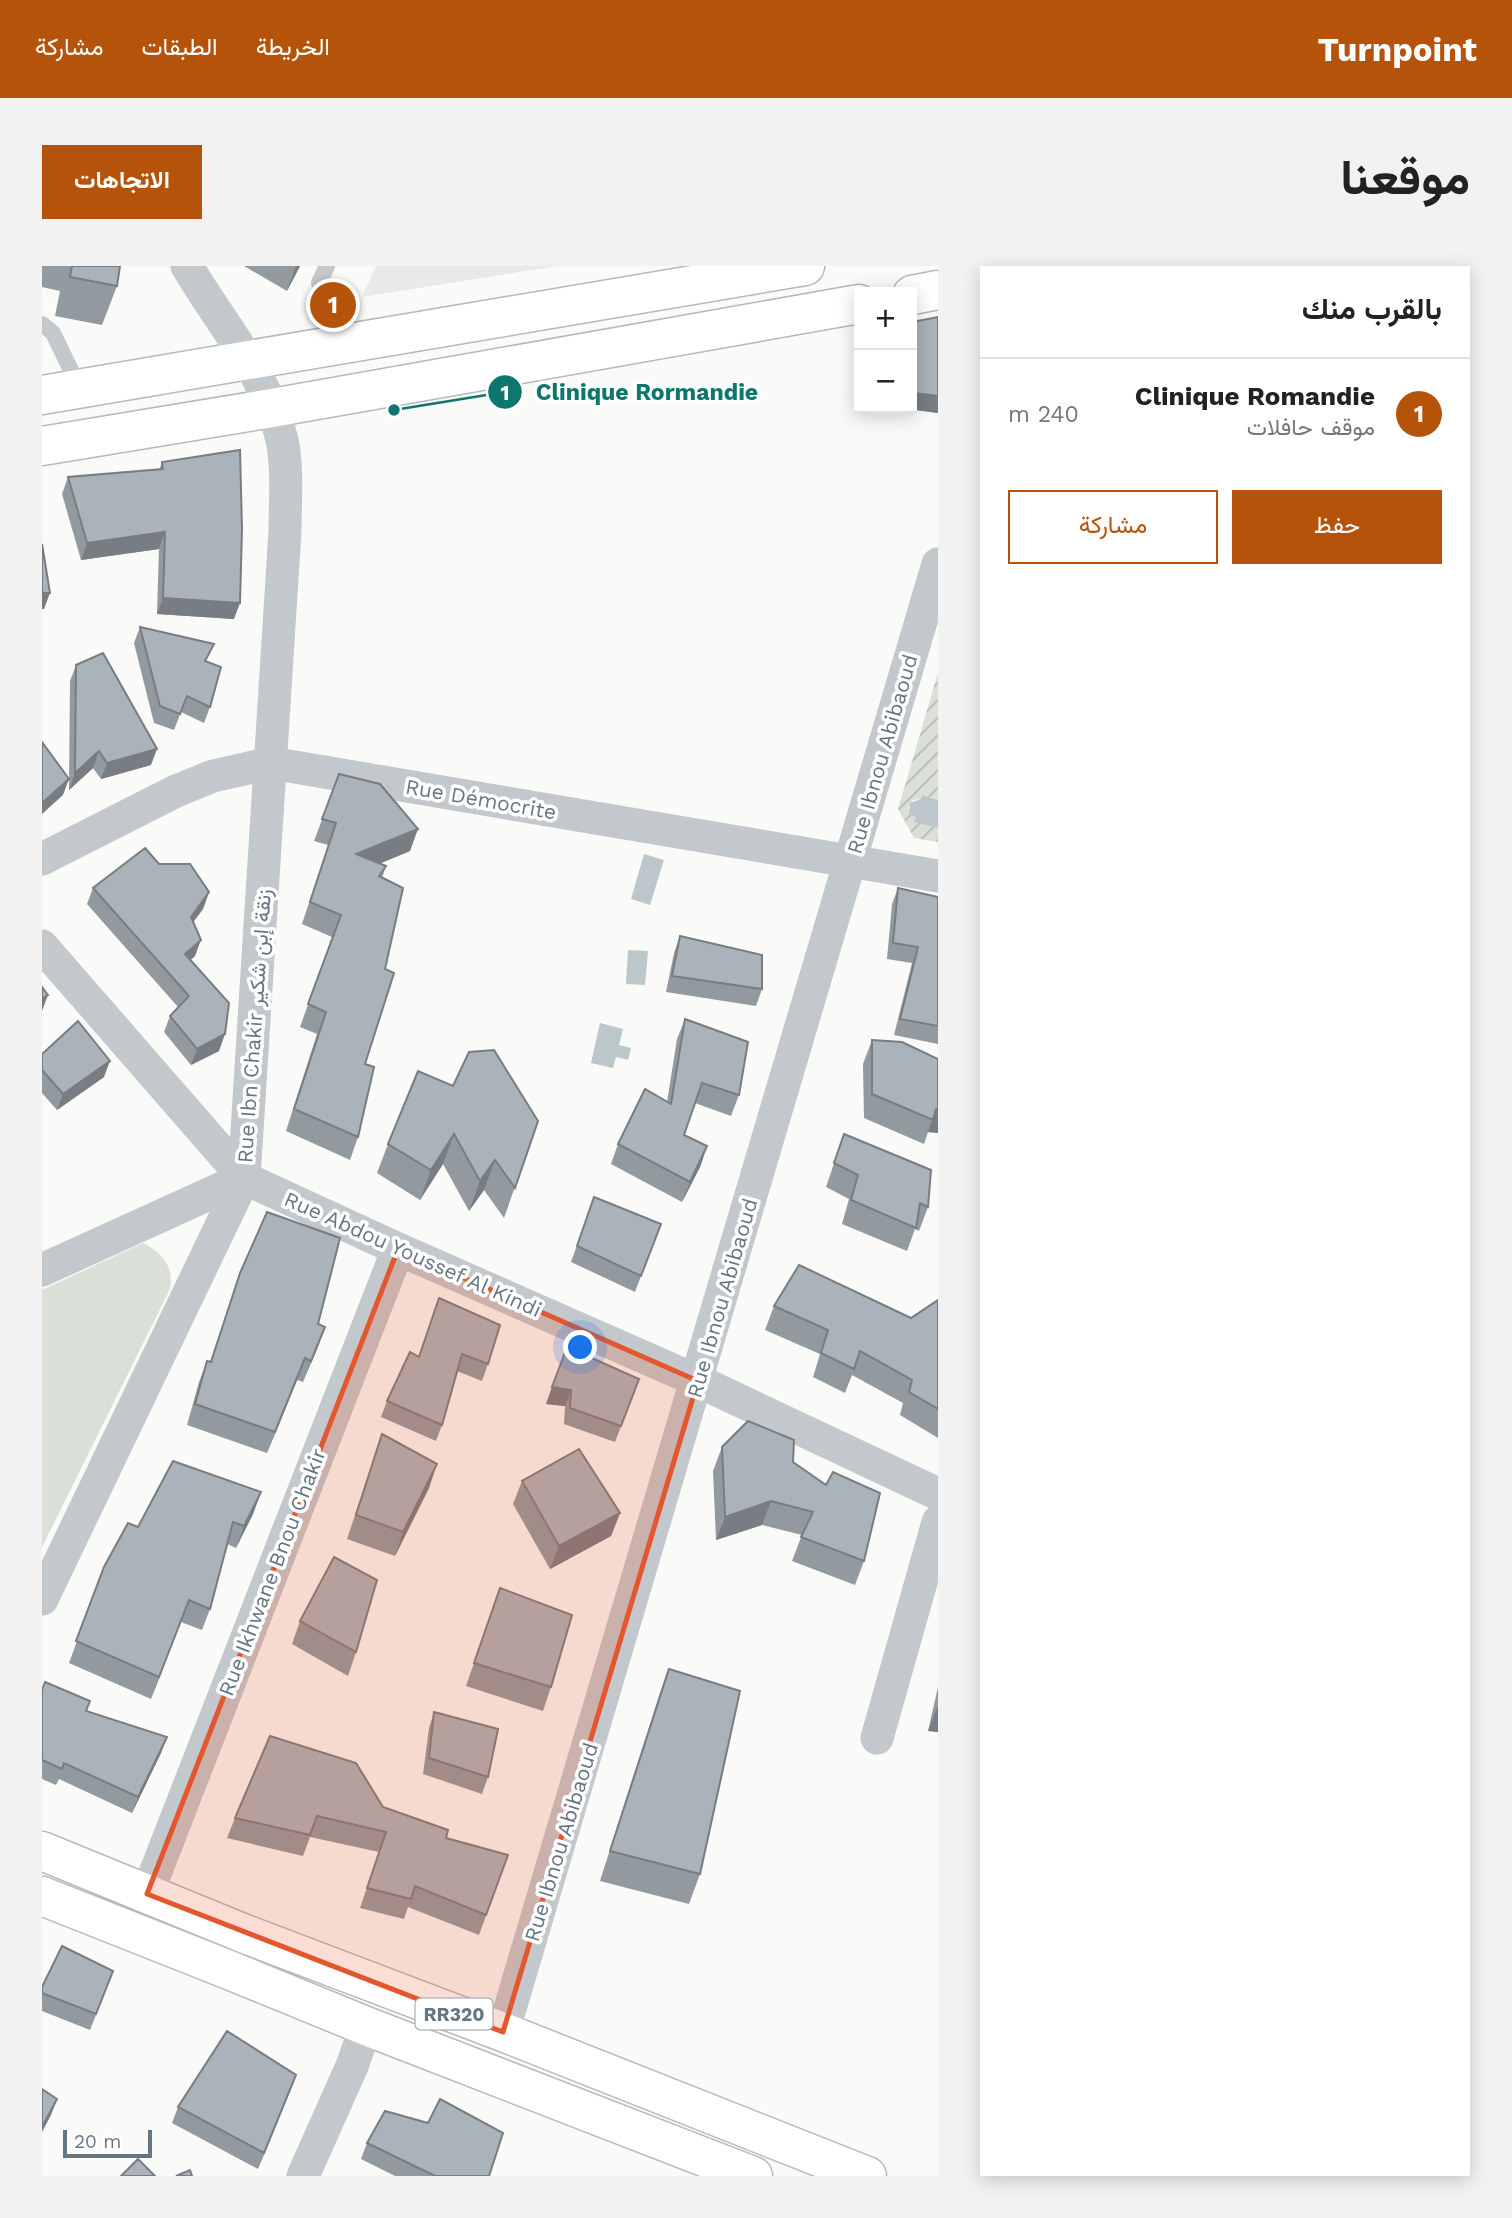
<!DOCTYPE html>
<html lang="ar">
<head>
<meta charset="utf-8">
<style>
  body { margin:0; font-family:"Work Sans",Vazirmatn,sans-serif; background:#f2f2f2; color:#222; direction:rtl }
  .controls { position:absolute; right:21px; top:21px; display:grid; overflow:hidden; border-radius:0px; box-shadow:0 4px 18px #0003 }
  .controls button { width:63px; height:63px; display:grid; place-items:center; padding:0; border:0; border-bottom:2px solid #e0e0e0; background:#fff; color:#222; font:35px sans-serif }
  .scale { position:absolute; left:21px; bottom:18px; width:89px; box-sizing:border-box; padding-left:7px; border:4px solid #657683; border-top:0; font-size:19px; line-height:24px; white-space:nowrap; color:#657683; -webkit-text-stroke:5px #fff; paint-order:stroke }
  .you { position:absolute; left:539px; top:1082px; width:24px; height:24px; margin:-18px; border:5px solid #fff; border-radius:50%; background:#1a73e8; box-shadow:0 0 0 10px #1a73e833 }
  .badge { display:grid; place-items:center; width:46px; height:46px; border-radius:50%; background:#b45309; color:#fff; font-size:23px; font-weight:700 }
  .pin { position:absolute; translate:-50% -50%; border:4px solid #fff; box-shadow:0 2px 7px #0006 }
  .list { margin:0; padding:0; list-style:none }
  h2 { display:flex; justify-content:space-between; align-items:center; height:91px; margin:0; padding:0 28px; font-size:30px }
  h2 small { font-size:23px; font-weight:400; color:#767676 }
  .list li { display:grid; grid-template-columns:46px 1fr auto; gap:21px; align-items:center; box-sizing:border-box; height:112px; padding:0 28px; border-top:2px solid #e0e0e0 }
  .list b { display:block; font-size:26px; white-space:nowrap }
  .list p { margin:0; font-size:23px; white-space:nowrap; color:#767676 }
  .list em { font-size:23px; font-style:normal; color:#767676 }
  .actions { display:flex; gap:14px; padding:21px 28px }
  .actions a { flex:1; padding:16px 0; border:2px solid #b45309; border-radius:0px; text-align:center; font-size:24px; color:#b45309 }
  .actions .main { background:#b45309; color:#fff }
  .map { position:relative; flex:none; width:896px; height:1910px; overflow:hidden; direction:ltr; border-radius:0px }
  header { display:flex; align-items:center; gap:42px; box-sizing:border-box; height:98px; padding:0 35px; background:#b45309; color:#fff }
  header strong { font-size:33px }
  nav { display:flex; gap:38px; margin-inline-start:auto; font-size:24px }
  .intro { display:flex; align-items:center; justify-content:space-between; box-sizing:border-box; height:168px; padding:0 42px }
  h1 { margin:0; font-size:49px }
  .button { padding:18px 32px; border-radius:0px; background:#b45309; color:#fff; font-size:24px; font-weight:700 }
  main { display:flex; gap:42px; padding:0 42px }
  aside { flex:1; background:#fff; border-radius:0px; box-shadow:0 4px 18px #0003 }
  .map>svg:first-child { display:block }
  .built { fill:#e8e9e9 }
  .grass { fill:#dadfd7 }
  .garden { fill:url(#garden-furrows) }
  .water { fill:#bbc7cb }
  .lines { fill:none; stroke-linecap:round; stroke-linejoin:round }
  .secondary-casing { stroke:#b3babf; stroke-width:41 }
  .primary-casing { stroke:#b5babe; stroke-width:41 }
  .lane { stroke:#c3c8cc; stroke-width:16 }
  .street { stroke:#c3c8cc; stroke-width:33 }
  .secondary { stroke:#fff; stroke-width:38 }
  .primary { stroke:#fff; stroke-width:38 }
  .wall { fill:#929a9f }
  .shaded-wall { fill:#777d82 }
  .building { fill:#aab3b9; stroke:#777d82; stroke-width:2 }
  .marked { fill:#e4572e; fill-opacity:0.2; stroke:#e4572e; stroke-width:5; stroke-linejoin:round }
  .labels { text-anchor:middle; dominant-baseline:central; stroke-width:7; stroke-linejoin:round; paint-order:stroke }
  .shield { fill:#fff; stroke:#939fa8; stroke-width:2 }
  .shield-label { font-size:19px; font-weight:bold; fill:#657683 }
  .street-label { font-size:21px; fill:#657683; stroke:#fff }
  .leader { fill:none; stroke:#0f766e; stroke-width:2.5 }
  .callout-dot { fill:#0f766e; stroke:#fff; stroke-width:2.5 }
  .mark-label { font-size:21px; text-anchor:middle; font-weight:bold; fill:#fff }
  .callout-label { font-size:23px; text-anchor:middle; font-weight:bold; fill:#0f766e; stroke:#fff; stroke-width:7; stroke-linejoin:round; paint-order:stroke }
</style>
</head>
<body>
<header>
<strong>Turnpoint</strong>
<nav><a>الخريطة</a><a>الطبقات</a><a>مشاركة</a></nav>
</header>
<div class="intro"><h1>موقعنا</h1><a class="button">الاتجاهات</a></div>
<main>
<aside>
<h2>بالقرب منك<small></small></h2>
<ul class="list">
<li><span class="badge">1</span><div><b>Clinique Romandie</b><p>موقف حافلات</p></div><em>240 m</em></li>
</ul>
<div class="actions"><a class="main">حفظ</a><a>مشاركة</a></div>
</aside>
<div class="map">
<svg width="896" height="1910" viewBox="0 0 896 1910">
  <defs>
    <pattern id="garden-furrows" width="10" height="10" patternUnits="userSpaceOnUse" patternTransform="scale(1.75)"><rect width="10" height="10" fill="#dadfd7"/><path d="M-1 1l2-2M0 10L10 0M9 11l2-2" fill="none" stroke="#b4b9b4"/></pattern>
  </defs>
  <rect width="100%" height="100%" fill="#fafaf8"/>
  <path class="built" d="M334,0H515L320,31Z"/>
  <path class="grass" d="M101,977C121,987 132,1001 128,1023L0,1281V1024Z"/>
  <path class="garden" d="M896,407V534L880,529L879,533L871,534L866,542L874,551L873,556L896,562V576L872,572L856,543Z"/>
  <path class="water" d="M880,529L896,534V562L872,556L874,551L867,547L868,537L879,533Z
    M602,588L622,594L608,639L589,633Z
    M586,684L606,685L603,719L584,718Z
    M558,757L581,763L577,779L589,782L586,794L574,791L571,802L549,797Z"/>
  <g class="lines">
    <g class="secondary-casing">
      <path id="secondary" d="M870,29L896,24
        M0,129L763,0
        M0,180L230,142L817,38"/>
    </g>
    <g class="primary-casing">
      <path id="primary" d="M0,1585L203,1668L461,1766L825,1910
        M0,1630L187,1704L324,1760L711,1910"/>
    </g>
    <path class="lane" d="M277,17L285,0
      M0,58L11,67L38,123"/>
    <path class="street" d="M0,593L134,525L171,510L229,497L896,610
      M0,680L202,912L356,983L656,1115L896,1228
      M0,1004L202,912
      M0,1333L202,912L243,265C243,236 246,202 240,174C225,108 178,57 145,0
      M835,1472L896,1256
      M105,1628L356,983
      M461,1766L896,298
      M261,1910L310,1800L324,1760"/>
    <use href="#secondary" class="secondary"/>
    <use href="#primary" class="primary"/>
  </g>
  <path class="wall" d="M0,0H78L75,20L60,59L13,50L18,25L0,21Z
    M202,0H258L245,25Z
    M870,56L896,147L866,143V142H870Z
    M120,196L192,353L115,348L117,283L39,294L20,228L26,211L117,204Z
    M98,361L165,396L168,441L162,457L139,446L132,464L112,457L92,377Z
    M34,399L109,499L59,513L51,502L27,524L28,415Z
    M297,508L368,585L338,597L344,600L340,612L343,703L323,798L316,871L308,894L244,865L275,768L258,761L290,671L260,658L286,579L272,575Z
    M117,598L167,626L161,643L151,656L153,690L148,694L177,785L149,799L122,766L128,750L136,741L45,638L51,622Z
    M856,622L896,631V778L852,769L870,697L845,693L850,638Z
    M638,670L720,723L714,740L624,726L632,687Z
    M643,753L697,829L689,850L653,837L642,869L665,880L658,901L640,936L569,898L576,878L625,836L635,773Z
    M830,774L896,793V867L886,866L882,878L822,852L821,798Z
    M0,788L62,811L15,844L0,827Z
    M411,820L496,855L462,952L442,924L427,945L401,898L378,934L335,907L346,878Z
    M802,868L886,941L877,965L873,963L865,985L800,958L807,933L784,921Z
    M552,931L619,958L593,1026L529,996Z
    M198,1007L276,1058L283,1061L261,1116L255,1114L225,1187L145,1159L157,1116L165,1095L168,1096Z
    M397,1032L446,1098L440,1115L415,1105L400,1159L394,1175L339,1151L345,1135L377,1091Z
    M896,1034V1172L858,1149L861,1137L810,1109L803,1127L771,1111L778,1088L723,1064L732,1040L869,1052Z
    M525,1081L597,1113L573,1176L522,1158L523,1140L504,1138Z
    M340,1168L387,1222L353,1290L305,1273Z
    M680,1181L751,1196L822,1295L813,1319L750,1295L760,1269L720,1259L674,1274L671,1205Z
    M480,1215L578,1247L569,1270L508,1303L471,1238Z
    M219,1226L211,1248L194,1282L185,1278L168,1343L160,1364L139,1356L109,1433L27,1397L62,1301L96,1261Z
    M458,1322L509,1421L501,1445L424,1420Z
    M258,1355L314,1386L306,1410L250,1378Z
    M626,1403L658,1608L647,1638L558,1615L616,1433Z
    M896,1421V1466L886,1465Z
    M0,1424L44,1445L119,1487L90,1547L17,1513L14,1519L0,1513Z
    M392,1446L446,1511L440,1528L381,1508L387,1462Z
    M341,1541L404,1572L466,1589L437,1669L366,1641L362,1653L318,1642L337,1586L268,1571L261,1590L185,1572L193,1552Z
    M0,1721H65L48,1764L0,1745Z
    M254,1809L216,1903L130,1857L136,1841Z
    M325,1877L447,1910H353L319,1893Z"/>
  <path class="shaded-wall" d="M254,0H258L245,25Z
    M872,127L896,130V147L866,143V142H870V133Z
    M123,266L117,283L39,294L45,277Z
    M0,327H8L2,343H0Z
    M121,332L198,337L192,353L115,348Z
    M115,483L109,499L59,513L65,497Z
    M57,485L51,502L27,524L33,507Z
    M27,513L21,529L0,548V537Z
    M376,563L368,585L306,611L314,588Z
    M167,626L161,643L143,667L149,651Z
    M159,674L153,690L137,705L143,688Z
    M6,729L0,745V733Z
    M183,768L177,785L149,799L155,783Z
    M68,795L62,811L15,844L21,828Z
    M894,843H896V867L886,866Z
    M412,868L401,898L378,934L389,904Z
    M665,880L658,901L640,936L648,916Z
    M453,894L442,924L427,945L438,915Z
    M283,1061L275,1083L261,1116L269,1095Z
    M263,1092L255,1114L225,1187L233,1166Z
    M510,1121L529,1124L523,1140L504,1138Z
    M395,1198L387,1222L353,1290L361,1266Z
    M219,1226L211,1248L194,1282L202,1260Z
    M729,1235L720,1259L674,1274L683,1251Z
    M578,1247L569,1270L508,1303L517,1280Z
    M147,1334L139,1356L109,1433L117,1411Z
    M895,1442H896V1466L886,1465Z
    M125,1471L119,1487L90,1547L96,1531Z
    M254,1809L248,1825L216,1903L222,1887Z
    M15,1833L9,1849L0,1866V1861Z"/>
  <path class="building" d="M30,0H78L75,20L28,11Z
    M896,51V130L872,127L870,102V56Z
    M198,184L200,263L198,337L121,332L123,266L45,277L26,211L121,203L120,196Z
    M0,278L8,327H0Z
    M98,361L172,378L163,395L179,401L168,441L145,430L138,448L118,440Z
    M61,387L115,483L65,497L57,485L33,507L34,399Z
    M0,476L27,513L0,537Z
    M297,508L338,518L376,563L314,588L344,600L337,610L361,622L343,703L352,707L323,798L332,801L316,871L252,843L284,746L266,738L299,649L268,636L294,557L280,553Z
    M103,582L117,598H148L167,626L149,651L159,674L143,688L187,737L183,768L155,783L128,750L147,730L51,622Z
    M856,622L896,631V760L858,753L876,681L851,677Z
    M638,670L720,689V723L630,710Z
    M0,721L6,729L0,733Z
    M643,753L706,776L697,829L660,817L642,869L665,880L648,916L576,878L603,823L629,838Z
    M36,755L68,795L21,828L0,804V788Z
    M830,774L860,776L896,793V843H894L891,854L830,828Z
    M452,784L496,855L473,922L453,894L438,915L412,868L389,904L346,878L376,805L411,820L427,786Z
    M802,868L889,904L886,941L878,937L874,962L809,934L816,909L792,897Z
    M552,931L619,958L599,1010L535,980Z
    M225,946L298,972L276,1058L283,1061L269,1095L263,1092L233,1166L153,1138L165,1095L169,1096L198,1007Z
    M757,999L869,1052L896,1034V1143L867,1126L870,1114L818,1085L812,1103L779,1087L786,1064L732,1040Z
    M397,1032L458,1059L446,1098L420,1088L400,1159L345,1135L368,1086L377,1091Z
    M525,1081L597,1113L579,1160L528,1142L529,1124L510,1121Z
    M706,1155L752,1174L751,1196L784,1219L791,1206L838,1227L822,1295L759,1271L771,1246L729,1235L683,1251L680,1181Z
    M340,1168L395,1198L361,1266L314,1249Z
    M537,1183L578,1247L517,1280L480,1215Z
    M131,1195L219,1226L202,1260L191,1256L168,1343L147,1334L117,1411L34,1375L62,1301L86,1257L96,1261Z
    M292,1291L335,1314L314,1386L258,1355Z
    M458,1322L530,1349L509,1421L432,1397Z
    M627,1403L698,1425L658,1608L568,1585Z
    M3,1416L48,1435L44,1445L125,1471L96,1531L22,1497L20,1503L0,1494V1424Z
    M392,1446L456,1463L446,1511L387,1492Z
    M228,1470L314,1497L341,1541L406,1564L404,1572L466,1589L444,1649L373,1620L369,1633L325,1622L344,1566L275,1550L268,1569L193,1552Z
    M20,1680L71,1705L54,1748L0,1727V1721Z
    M185,1765L254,1809L222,1887L136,1841Z
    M0,1823L15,1833L0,1861Z
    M398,1833L461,1867L447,1910H393L325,1877L343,1845L386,1857Z
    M96,1893L113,1910H79Z
    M148,1904L150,1910H134Z"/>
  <path class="marked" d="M356,983L656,1115L461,1766L105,1628Z"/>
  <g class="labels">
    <rect class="shield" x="373.5" y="1732.5" width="77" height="31" rx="5"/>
    <g class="shield-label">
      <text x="412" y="1748">RR320</text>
    </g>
    <g class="street-label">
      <text transform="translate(840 488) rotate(-74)">Rue Ibnou Abibaoud</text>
      <text transform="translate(439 533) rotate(10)">Rue Démocrite</text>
      <text transform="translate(212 760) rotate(-86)">Rue Ibn Chakir زنقة إبن شكير</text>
      <text transform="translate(371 988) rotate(24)">Rue Abdou Youssef Al Kindi</text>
      <text transform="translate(680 1032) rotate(-74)">Rue Ibnou Abibaoud</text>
      <text transform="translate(230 1306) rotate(-69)">Rue Ikhwane Bnou Chakir</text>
      <text transform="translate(519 1576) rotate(-73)">Rue Ibnou Abibaoud</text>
    </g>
  </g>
  <path class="leader" d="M352 144L463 126"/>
  <g class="callout-dot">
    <circle cx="352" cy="144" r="7"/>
    <circle cx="463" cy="126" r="18"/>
  </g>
  <g class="mark-label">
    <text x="463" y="134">1</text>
  </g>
  <g class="callout-label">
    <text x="605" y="134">Clinique Rormandie</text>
  </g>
</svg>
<div class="controls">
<button>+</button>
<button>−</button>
</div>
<div class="scale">20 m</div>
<div class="you"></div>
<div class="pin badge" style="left:291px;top:39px">1</div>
</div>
</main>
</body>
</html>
